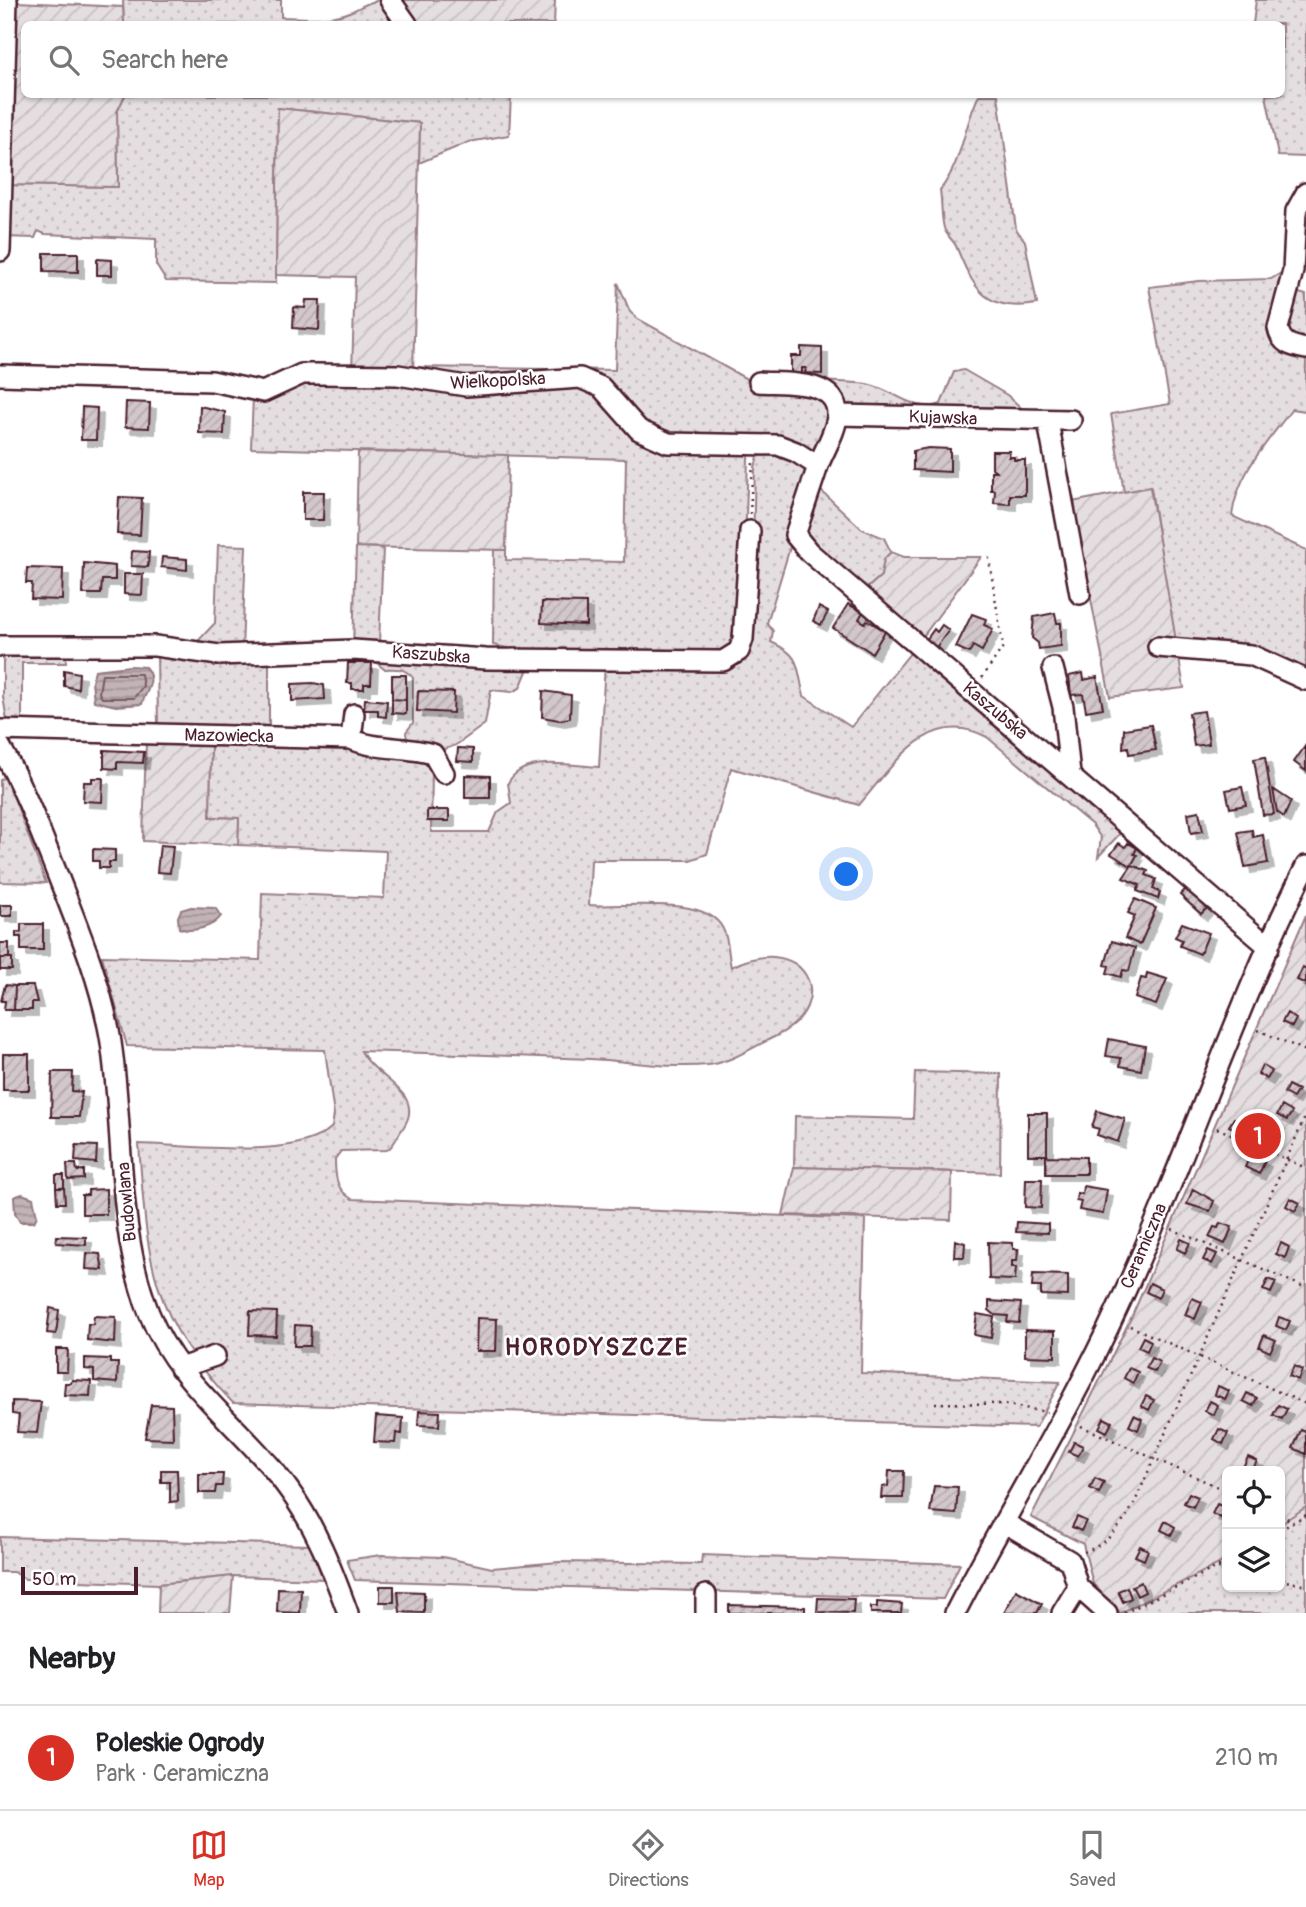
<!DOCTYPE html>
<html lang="en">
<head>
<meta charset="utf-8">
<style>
  body { margin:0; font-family:Pangolin,sans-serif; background:#f2f2f2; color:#202124 }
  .controls { position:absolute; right:21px; bottom:21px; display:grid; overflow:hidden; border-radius:10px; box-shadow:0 2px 5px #0004 }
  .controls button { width:63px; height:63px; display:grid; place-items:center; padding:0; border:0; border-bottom:2px solid #e0e0e0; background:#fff; color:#202124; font:35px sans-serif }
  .scale { position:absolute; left:21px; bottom:18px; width:117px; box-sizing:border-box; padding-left:7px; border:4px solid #4a1f2b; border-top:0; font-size:19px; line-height:24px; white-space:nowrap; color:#4a1f2b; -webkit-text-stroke:5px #fff; paint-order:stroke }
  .you { position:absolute; left:847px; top:875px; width:24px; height:24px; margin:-18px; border:5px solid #fff; border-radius:50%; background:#1a73e8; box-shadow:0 0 0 10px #1a73e833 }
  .badge { display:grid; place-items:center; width:46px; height:46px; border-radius:50%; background:#d93025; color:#fff; font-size:23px; font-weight:700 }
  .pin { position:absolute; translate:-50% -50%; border:4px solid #fff; box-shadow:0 2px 7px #0006 }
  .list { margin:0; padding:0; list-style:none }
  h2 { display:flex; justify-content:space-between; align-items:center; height:91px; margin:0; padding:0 28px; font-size:30px }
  h2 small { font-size:23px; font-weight:400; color:#757577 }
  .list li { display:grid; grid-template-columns:46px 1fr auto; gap:21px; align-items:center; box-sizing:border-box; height:105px; padding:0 28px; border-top:2px solid #e0e0e0 }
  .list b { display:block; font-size:26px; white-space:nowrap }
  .list p { margin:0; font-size:23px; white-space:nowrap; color:#757577 }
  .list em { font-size:23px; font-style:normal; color:#757577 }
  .icon { flex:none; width:38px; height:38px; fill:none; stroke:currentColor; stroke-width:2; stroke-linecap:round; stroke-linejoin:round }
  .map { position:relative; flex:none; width:1306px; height:1613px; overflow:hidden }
  .search { position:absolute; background:#fff; box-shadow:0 2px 5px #0004; left:21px; right:21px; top:21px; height:77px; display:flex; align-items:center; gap:18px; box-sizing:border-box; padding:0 24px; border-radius:10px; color:#757577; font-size:26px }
  .sheet { height:196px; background:#fff }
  nav { display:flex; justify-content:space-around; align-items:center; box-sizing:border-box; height:98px; border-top:2px solid #e0e0e0; background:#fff; font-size:19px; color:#757577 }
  nav a { display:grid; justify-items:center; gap:4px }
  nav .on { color:#d93025 }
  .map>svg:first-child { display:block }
  .grass { fill:url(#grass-dots); stroke:#987e86; stroke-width:2 }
  .garden { fill:url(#garden-furrows); stroke:#987e86; stroke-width:2 }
  .water { fill:url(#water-rules); stroke:#91787e; stroke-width:2 }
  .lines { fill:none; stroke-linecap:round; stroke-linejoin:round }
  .shore { stroke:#7a5a63; stroke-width:2 }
  .building { fill:url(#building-hatch); stroke:#4a1f2b; stroke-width:2; filter:url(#shadow) }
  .minor-casing { stroke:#4a1f2b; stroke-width:24 }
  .path { stroke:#4a1f2b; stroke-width:2.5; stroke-dasharray:2 5; stroke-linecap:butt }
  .minor { stroke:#fff; stroke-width:19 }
  .labels { text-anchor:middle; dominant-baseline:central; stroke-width:5; stroke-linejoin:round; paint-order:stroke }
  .street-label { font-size:18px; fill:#4a1f2b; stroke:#fff }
  .district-label { font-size:24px; font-weight:bold; letter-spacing:2px; fill:#4a1f2b; stroke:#fff }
</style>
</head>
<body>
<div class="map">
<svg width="1306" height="1613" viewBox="0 0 1306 1613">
  <defs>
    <pattern id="grass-dots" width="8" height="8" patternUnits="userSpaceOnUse" patternTransform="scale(1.75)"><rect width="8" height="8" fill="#e5dee0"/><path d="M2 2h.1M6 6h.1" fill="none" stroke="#c6bec0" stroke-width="1.8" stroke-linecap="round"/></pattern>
    <pattern id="garden-furrows" width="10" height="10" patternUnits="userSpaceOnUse" patternTransform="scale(1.75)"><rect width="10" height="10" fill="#e5dee0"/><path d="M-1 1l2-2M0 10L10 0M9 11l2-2" fill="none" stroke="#c6bec0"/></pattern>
    <pattern id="water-rules" width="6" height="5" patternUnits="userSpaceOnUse" patternTransform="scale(1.75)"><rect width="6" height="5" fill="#c1b3b6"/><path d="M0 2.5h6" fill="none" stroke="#9f9194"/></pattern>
    <pattern id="building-hatch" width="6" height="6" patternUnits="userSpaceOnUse" patternTransform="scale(1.75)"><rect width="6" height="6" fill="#d2c7cb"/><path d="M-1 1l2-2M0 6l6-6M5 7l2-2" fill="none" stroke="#b6aaae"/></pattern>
    <filter id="shadow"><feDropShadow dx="6" dy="6" stdDeviation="0" flood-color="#0004"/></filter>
  </defs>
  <rect width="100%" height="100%" fill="#fff"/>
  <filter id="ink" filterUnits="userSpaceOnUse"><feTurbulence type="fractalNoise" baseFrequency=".0143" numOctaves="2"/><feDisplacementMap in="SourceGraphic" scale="14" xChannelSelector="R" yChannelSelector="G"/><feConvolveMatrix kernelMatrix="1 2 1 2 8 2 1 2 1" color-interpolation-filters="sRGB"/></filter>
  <g filter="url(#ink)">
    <path class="grass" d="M123,0H281V17C302,18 323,20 344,14C360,9 368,0 386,0L400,24H124Z
      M1256,0H1306V157L1278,156L1266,95L1282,94V24H1253Z
      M125,95H511L509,135L469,142L419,163L420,123L278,108L276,283L166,281L156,265V239L45,234L38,231L35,238L4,237L6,185L118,187L117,112Z
      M979,95H998L1016,229L1025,241L1037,304C984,313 973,287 956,246C953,240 946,235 944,228C941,217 942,202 940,190C962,163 964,125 979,95Z
      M1288,260V290L1306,295V411L1292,409C1267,443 1237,473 1232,516L1306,550V677L1174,641L1151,488L1124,492L1111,414L1170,404L1149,287L1199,281L1271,279L1281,273Z
      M618,283L630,312L638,319L752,382L804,388L831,407L818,459L762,441L655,432L600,382L496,380L413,374L414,367L615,370Z
      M964,370L1007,395L1027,413L840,404L816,381C833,382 851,382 867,384C893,389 915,414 941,404L954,372Z
      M583,382L643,437L752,448L748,459L742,629L727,655L527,652L493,645L494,550H506V560L624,562L626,459L251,448L253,395L290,383Z
      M775,450L808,470L791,544L767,623L773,631L771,642C802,656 796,665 804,696L851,727L915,647L1127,826L1098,857L1101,838L1092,825L987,737C928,706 893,766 859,805L731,768L707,854L690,860H591L589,905C622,908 707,894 723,929C729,940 728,955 731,967C806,930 841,1004 776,1036C757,1045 730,1063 708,1065C670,1069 628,1061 591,1059C514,1056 438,1053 361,1051C376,1080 427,1093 403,1128C397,1136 395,1145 387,1150L341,1151L335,1159C335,1176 336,1190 352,1199L865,1219L861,1373L1060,1382L1036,1427L233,1403C149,1315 147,1260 139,1144C188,1145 297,1161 332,1127L334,1115L325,1050L127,1046L102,956L260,960L262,893L384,898L386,851L238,845L239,818L210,817L211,742L344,745L424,758L432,772L431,832H489L498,812L511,803L508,783C523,754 572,766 599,767L605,663L742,655L753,546L755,467L758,457Z
      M817,487L862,529L884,538L891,552L884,559L881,576L864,591L805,535Z
      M218,545L246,546L242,651L197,642L215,623Z
      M356,547L383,548L379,643L353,648Z
      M157,649L269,660V731L158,730Z
      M65,650L66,663H22V726H8L3,697V659L7,655Z
      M371,658L530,664L520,688L512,692L491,690L485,724C447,751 453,755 407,741L406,732L413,723V678C406,668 396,668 384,669Z
      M3,778L7,779L46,883L0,882V780Z
      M915,1072L1001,1074L1000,1173L794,1167L795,1116L913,1119Z
      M1306,1505V1613H1120L1227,1551V1587H1280V1520Z
      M0,1537L310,1545L323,1579L233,1576L159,1584L25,1579L13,1572H0Z
      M381,1555L443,1557L492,1568L559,1562L701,1564L702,1555L960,1564L943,1599L355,1580L347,1560Z"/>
    <path class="garden" d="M395,0H555L554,24H416Z
      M17,2L123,7L124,24H24V94L125,95L117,112L118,187L11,185Z
      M278,108L420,123L413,374L352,372L355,277L276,275Z
      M358,452L508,455L506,550L356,547Z
      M1150,487L1184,688L1110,697L1072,502Z
      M891,552L904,557H981L919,642L864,591L881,576L884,559Z
      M146,741L211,742L210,817L239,818L238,845L143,841Z
      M1306,915V1507L1280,1524V1471H1227V1560L1120,1613L1093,1584L1083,1544L1031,1517L1132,1316Z
      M794,1167L952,1172L951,1220L783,1215Z
      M233,1576L230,1613H158L159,1584Z"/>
    <path class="water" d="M130,666L145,667C157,681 146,690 142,704L116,706L94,701L92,681L95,670Z
      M191,907L215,908L221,916C214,927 192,933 179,928L178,917L181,910Z
      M22,1194L33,1198L37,1216L34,1222H20L15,1213L14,1197Z"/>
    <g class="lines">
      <path class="shore" d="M102,674H141L143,686L134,698H102L99,693Z"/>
    </g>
    <path class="building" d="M44,253H78V272L44,271Z
      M97,259L112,260V275H97Z
      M306,300H320L319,330L293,328L294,307L305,308Z
      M801,347L822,348V374L805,373L806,368H802V378L791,377V356H801Z
      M126,402L150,403L149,428L125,427Z
      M200,406L225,412L224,434L199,433Z
      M82,407L97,408L96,440H81Z
      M928,448L950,449V472L913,470V451Z
      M992,451H1010L1009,457H1014V460H1025V495H1010V504L994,503L995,490H991V471H996L992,468Z
      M303,492H324L323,520H303Z
      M119,497L142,498L140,535L117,534Z
      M132,551L149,552L148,567L131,566Z
      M162,557L187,559V570L161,567Z
      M84,563L115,566V580H102L101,594H83Z
      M27,568L63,569L62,600L31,599L32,583H26Z
      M124,574H143L142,595L124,594Z
      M542,602L586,603V625L541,623Z
      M848,604L863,612L859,619L865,623L867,620L885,631L872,653L833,628Z
      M819,607L828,612L821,625L813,621Z
      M1055,613L1057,623H1061V646L1039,649L1038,643L1032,638L1034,617Z
      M972,614L986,619L984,625L993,629L982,651L973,646L969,653L956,647Z
      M942,625L949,630L934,650L924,643L934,629L937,632Z
      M348,663H372L371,684H364V689H352V683H347Z
      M64,670L79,673L78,689L64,686Z
      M1083,673L1084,680L1097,677L1103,708L1086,711L1083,694L1071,695L1069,676Z
      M392,675H406V700L392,699Z
      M313,683L324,685L325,699L292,701V684Z
      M418,691L454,692L453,713L417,711Z
      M543,691L571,695L570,718L559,720L542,717Z
      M365,699L387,701L386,717L378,716V710H364Z
      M392,699L406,700V714L392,713Z
      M1204,711L1209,744L1194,746L1189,713Z
      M1151,725L1156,750L1129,754L1128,747L1123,748L1124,729Z
      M1306,745V771L1294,762Z
      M458,748L473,749V762L457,761Z
      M104,750L144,752L143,763L117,762V769L104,768Z
      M1265,757L1274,814L1263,815L1254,759Z
      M465,775L490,776V798H465Z
      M92,778H103L102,802L83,801L84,782H92Z
      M1242,787L1246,805L1230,808L1226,790Z
      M1273,789L1291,801L1284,817L1277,812Z
      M427,810H449V821H427Z
      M1199,811L1203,831L1191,833L1188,813Z
      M1252,830L1253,837L1263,835L1268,863L1245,867L1238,832Z
      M1119,843L1125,847L1128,843L1137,848L1134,854L1137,855L1131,866L1111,854Z
      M160,845L173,846L170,873L157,872Z
      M93,849L115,850V862H109V868H99V861H93Z
      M1132,865L1148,871L1146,875L1156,879L1153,889L1160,892L1158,899L1137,891L1140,885L1123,878Z
      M1186,889L1207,908L1201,914L1180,895Z
      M1135,899L1156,908L1140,945L1125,938L1135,916L1128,913Z
      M0,905H12V916H0Z
      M1182,923L1209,933L1200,954L1180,946L1182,940L1175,937Z
      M21,924H43V950H21V937H16V932H21Z
      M1112,941L1135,948L1129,971L1123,970L1121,977L1107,973L1109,966L1105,965Z
      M0,943H9V958H0Z
      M0,958H12V970H0Z
      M1303,967L1306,969V984L1297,980Z
      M1147,973L1167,979L1156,1005L1135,998L1141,978L1146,979Z
      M5,985L15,986L14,1010H4L5,1001H1Z
      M15,986H33L37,1002H32V1010H14Z
      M1287,1013L1296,1019L1292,1027L1282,1022Z
      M1109,1039L1145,1046L1141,1070L1120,1066L1121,1058L1106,1056Z
      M3,1054H29V1090H3Z
      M1262,1065L1272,1071L1267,1079L1258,1074Z
      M52,1072H73L72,1091L82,1092L79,1117H51Z
      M1288,1085L1298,1090L1293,1098L1284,1093Z
      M1282,1106L1292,1112L1287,1120L1277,1115Z
      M1097,1111L1125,1119L1118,1142L1097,1135L1099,1129L1092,1127Z
      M1028,1113H1047V1155H1028Z
      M1234,1118L1243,1123L1239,1131L1229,1126Z
      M76,1145L97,1146L96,1163L75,1161Z
      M1251,1154L1265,1161L1259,1174L1245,1167Z
      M1046,1156L1086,1157V1174H1046Z
      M67,1164H76L77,1171L84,1170V1179L68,1180Z
      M56,1175H64V1188H56Z
      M1026,1179H1042L1041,1208L1025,1207Z
      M1083,1186L1107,1190L1103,1214L1079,1210L1081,1201L1076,1200L1077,1193L1082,1194Z
      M56,1188H64L65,1203H57Z
      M106,1189V1214H82V1195H88V1190Z
      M1193,1189L1214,1201L1210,1211L1187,1204Z
      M1290,1198L1300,1203L1295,1211L1286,1206Z
      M1017,1222L1048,1224V1233L1016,1232Z
      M1220,1223L1232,1227L1225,1244L1209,1237L1214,1227L1218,1228Z
      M57,1236L86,1237V1245L56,1243Z
      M1181,1239L1190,1243L1185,1253L1177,1249Z
      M955,1240L965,1243L964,1257H954Z
      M988,1242L1013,1243V1249H1018L1017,1261H1012V1267H1016L1015,1280L989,1279Z
      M1281,1243L1289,1247L1285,1258L1276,1254Z
      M1208,1250L1217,1254L1212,1264L1203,1260Z
      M87,1253L100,1254L103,1270L86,1269Z
      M1033,1274L1068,1275V1296L1041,1295V1287H1032Z
      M1268,1279L1276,1282L1271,1293L1263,1290Z
      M1150,1283L1162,1289L1158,1298L1146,1292Z
      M1192,1298L1202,1302L1195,1319L1185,1315Z
      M989,1301L1021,1303L1019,1323L1007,1322L1008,1316L995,1315L989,1310Z
      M50,1308L59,1310L56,1334L47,1333Z
      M250,1311L277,1312L276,1336L249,1335Z
      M977,1314L994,1317L991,1338L974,1335Z
      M94,1316L116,1317L115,1343L87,1340L88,1324H93Z
      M1279,1317L1290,1321L1286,1330L1276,1326Z
      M477,1318L497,1319L496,1351H476Z
      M295,1325L311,1326L310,1346H294Z
      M1025,1330L1055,1331V1357L1025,1356Z
      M1264,1335L1276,1340L1270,1352L1259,1347Z
      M1143,1337L1151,1341L1147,1351L1138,1347Z
      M56,1349H68L67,1372H56Z
      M85,1358L110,1359V1363H118L117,1383L94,1381V1370L85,1369Z
      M1151,1358L1160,1362L1155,1372L1146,1368Z
      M1294,1366L1302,1370L1298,1380L1289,1376Z
      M1129,1368L1138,1372L1133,1383L1124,1378Z
      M72,1380L91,1381L90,1396L64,1395L65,1383H71Z
      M1218,1386L1229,1391L1225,1399L1215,1395Z
      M1247,1393L1257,1398L1253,1406L1243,1401Z
      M1146,1396L1154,1400L1149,1410L1141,1406Z
      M12,1401L41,1402L37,1433L17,1432L19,1415L12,1414Z
      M1210,1401L1218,1405L1214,1415L1205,1411Z
      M151,1405L172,1406L173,1439L145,1438Z
      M1278,1405L1287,1409L1282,1419L1273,1415Z
      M419,1411L440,1412L439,1426L418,1425Z
      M1134,1415L1142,1419L1138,1430L1129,1426Z
      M376,1416L403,1418L402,1434L396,1433L395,1443L374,1442Z
      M1104,1418L1112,1422L1107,1432L1099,1428Z
      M1219,1429L1228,1433L1223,1444L1214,1439Z
      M1301,1430L1306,1432V1454L1293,1448Z
      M1074,1442L1083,1446L1078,1456L1069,1452Z
      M1248,1457L1257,1461L1252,1471L1243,1467Z
      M161,1470H177L178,1501L170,1502V1482H161Z
      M889,1471H904L903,1498H881L882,1487L888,1486Z
      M199,1474H223L222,1486H216L215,1493H199Z
      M1095,1478L1104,1482L1099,1493L1090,1488Z
      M934,1486L958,1487L956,1514L930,1512Z
      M1189,1493L1198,1497L1193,1507L1184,1503Z
      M1217,1504L1226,1508L1221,1518L1212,1514Z
      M1077,1517L1086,1521L1081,1531L1072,1527Z
      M1165,1521L1175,1527L1171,1535L1161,1530Z
      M1140,1546L1148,1550L1144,1560L1135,1556Z
      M1141,1582L1145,1592L1137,1596L1132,1586Z
      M380,1586H394V1602H380Z
      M1127,1587L1131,1598L1123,1602L1118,1591Z
      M278,1588L301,1589L300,1613L277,1612Z
      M1016,1590L1042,1604L1037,1613H1004Z
      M398,1591L424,1592V1613L400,1612Z
      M818,1598L854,1599L853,1613L817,1612Z
      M877,1602L902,1604L901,1613H871V1607H877Z
      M729,1605L805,1607V1613H729Z"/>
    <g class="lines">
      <g class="minor-casing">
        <path id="minor" d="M390,0L407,24
          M1306,193L1296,211L1293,271L1278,328C1281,344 1291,346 1306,349
          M0,251L7,0
          M0,375L212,381L263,392L302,374H316L398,375L466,386L580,378L601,387L639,430L668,443L778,445L796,452L818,466L795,535L809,552L1269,947
          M759,382C783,384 838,378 837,415C837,430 823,452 818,466
          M837,415L1071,420
          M1048,422L1080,594
          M0,646H155L219,655L353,650L486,659L723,661L739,651L743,639L750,531
          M1158,647L1251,655L1306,680
          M1053,668L1063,707L1070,774
          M0,730L351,739C376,750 406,746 433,754L444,773
          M351,739L354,714
          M0,746C23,786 39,828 56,871C77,925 100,979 110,1036C125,1127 115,1226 149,1313C178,1386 245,1428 289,1490C316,1527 332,1569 348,1613
          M180,1368L215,1356
          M1005,1523L1070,1561L1078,1587L1062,1613
          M1078,1587L1107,1613
          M706,1613V1595
          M955,1613C1007,1511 1069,1414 1117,1309C1185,1164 1234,1009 1306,866"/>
      </g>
      <path class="path" d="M750,514L753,461
        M982,678L1003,647L988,553
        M1258,1030L1306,1051
        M1217,1128L1306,1168
        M1172,1229L1306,1288
        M1130,1326L1306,1404
        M935,1403L1001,1404L1047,1412
        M1081,1426L1227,1491
        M1280,1515L1293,1521
        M1280,1530L1306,1515
        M1084,1552C1108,1544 1122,1525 1134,1504L1306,1115
        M1218,1568L1227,1570
        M1280,1580L1306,1585
        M1124,1613L1227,1562"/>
      <use href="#minor" class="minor"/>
    </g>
  </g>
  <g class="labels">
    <g class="street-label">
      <text transform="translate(498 381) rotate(-3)">Wielkopolska</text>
      <text transform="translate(943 418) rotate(2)">Kujawska</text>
      <text transform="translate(431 655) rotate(4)">Kaszubska</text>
      <text transform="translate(995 711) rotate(40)">Kaszubska</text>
      <text transform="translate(229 736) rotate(1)">Mazowiecka</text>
      <text transform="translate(127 1202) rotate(-95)">Budowlana</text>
      <text transform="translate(1144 1246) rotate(-67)">Ceramiczna</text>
    </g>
    <g class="district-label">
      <text x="597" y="1347">HORODYSZCZE</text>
    </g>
  </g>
</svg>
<div class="controls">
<button><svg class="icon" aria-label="locate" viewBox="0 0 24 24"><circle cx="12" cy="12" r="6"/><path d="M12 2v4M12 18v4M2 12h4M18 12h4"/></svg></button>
<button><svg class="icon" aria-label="layers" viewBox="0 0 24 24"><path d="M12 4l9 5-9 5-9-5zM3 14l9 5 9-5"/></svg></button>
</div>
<div class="scale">50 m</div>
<div class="you"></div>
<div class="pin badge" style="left:1258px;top:1136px">1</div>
<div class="search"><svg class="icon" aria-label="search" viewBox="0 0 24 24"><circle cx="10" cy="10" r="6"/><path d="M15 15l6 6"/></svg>Search here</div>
</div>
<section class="sheet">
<h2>Nearby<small></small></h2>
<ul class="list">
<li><span class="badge">1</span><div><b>Poleskie Ogrody</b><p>Park · Ceramiczna</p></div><em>210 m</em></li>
</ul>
</section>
<nav>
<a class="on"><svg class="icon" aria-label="map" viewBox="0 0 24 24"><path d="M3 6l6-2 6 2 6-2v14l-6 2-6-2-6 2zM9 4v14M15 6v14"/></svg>Map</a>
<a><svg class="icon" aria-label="directions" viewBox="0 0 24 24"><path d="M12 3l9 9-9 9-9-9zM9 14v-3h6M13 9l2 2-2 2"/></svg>Directions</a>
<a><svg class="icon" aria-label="saved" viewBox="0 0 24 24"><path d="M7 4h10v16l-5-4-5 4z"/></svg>Saved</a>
</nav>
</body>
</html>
